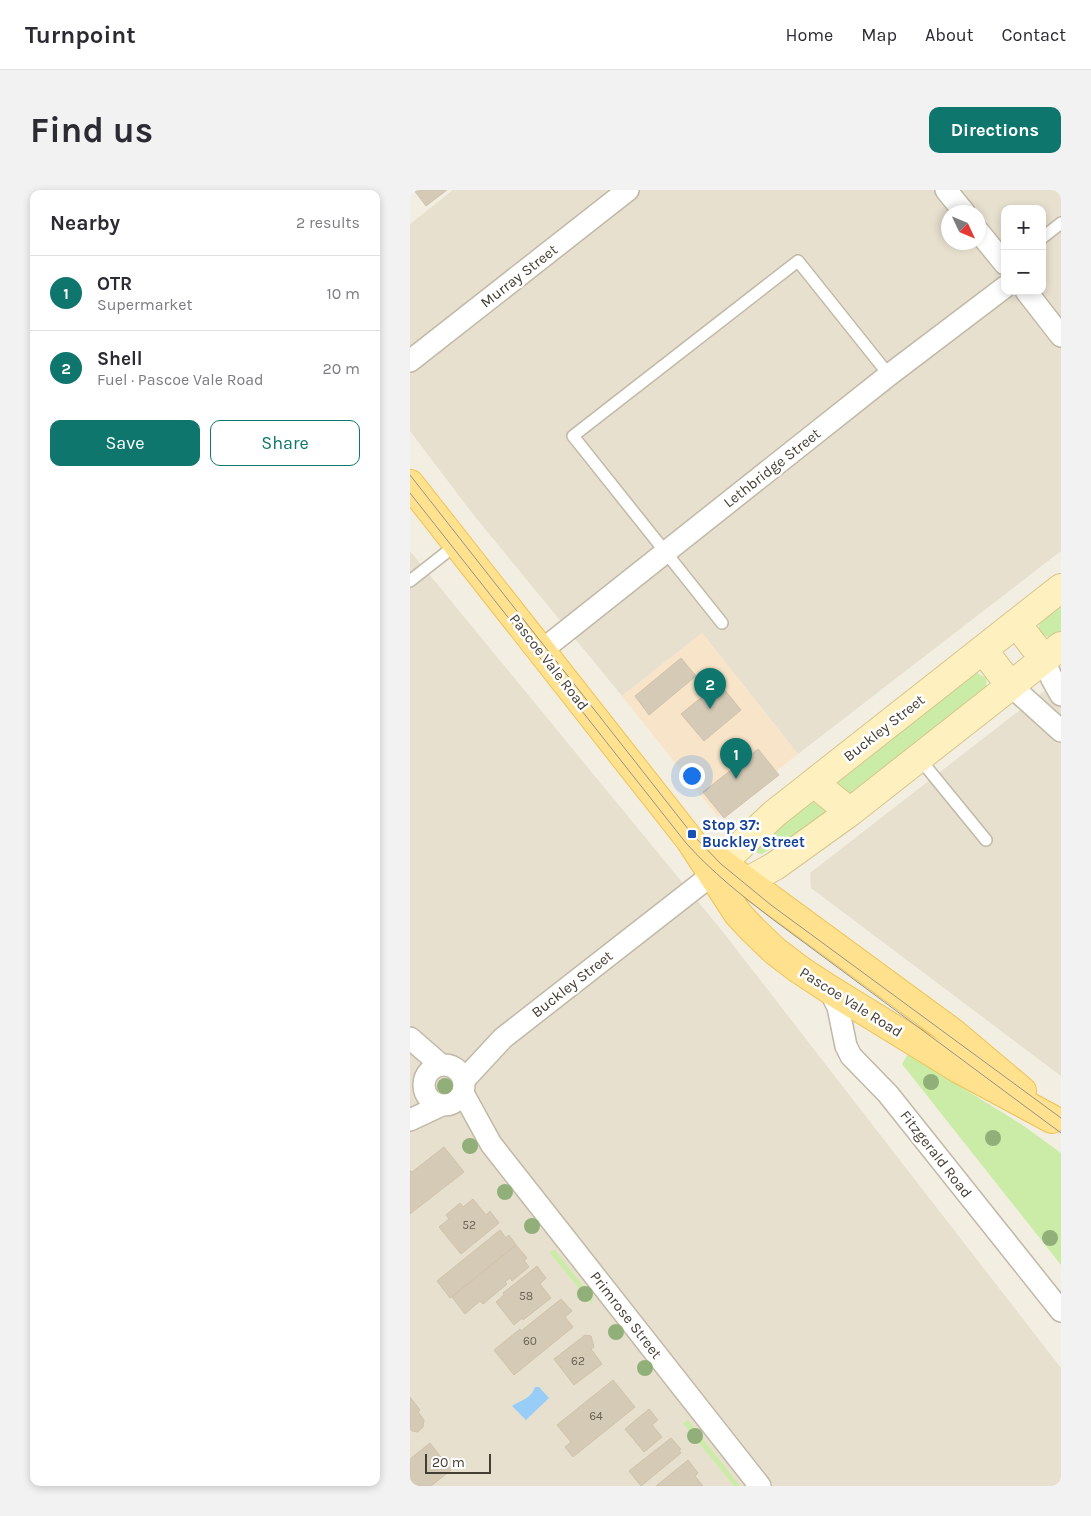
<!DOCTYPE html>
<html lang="en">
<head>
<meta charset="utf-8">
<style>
  body { margin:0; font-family:Karla,sans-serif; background:#f2f2f3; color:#2b2b33 }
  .controls { position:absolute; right:15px; top:15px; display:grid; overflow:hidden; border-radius:10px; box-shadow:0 2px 8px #0003 }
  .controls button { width:45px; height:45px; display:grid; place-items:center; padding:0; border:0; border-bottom:1px solid #e1e1e2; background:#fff; color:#2b2b33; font:25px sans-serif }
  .compass { position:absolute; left:531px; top:15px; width:45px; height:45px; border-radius:50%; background:#fff; box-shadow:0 2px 8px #0003; rotate:134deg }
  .scale { position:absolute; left:15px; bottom:12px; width:66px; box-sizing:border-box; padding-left:5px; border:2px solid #443e32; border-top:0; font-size:14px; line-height:18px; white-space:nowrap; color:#443e32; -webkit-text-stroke:4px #fff; paint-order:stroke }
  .you { position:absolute; left:281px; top:585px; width:18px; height:18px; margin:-12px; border:4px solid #fff; border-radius:50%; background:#1a73e8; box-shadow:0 0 0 8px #1a73e833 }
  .badge { display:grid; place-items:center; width:32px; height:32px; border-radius:50%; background:#0f766e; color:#fff; font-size:16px; font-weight:700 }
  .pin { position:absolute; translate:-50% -41px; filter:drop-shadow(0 1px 2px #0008) }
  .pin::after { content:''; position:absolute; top:26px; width:18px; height:15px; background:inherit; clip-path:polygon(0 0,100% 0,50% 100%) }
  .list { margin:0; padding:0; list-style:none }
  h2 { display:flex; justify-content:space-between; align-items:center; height:65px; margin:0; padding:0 20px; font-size:21px }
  h2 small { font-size:16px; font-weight:400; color:#7c7c81 }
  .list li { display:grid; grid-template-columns:32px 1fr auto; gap:15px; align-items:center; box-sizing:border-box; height:75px; padding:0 20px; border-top:1px solid #e1e1e2 }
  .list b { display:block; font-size:19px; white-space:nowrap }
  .list p { margin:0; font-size:16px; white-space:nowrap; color:#7c7c81 }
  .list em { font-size:16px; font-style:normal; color:#7c7c81 }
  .actions { display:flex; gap:10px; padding:15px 20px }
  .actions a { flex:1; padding:11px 0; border:1px solid #0f766e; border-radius:10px; text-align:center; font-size:18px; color:#0f766e }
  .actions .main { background:#0f766e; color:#fff }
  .map { position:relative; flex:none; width:651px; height:1296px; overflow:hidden; border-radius:10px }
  header { display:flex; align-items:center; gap:30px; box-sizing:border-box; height:70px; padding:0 25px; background:#fff; border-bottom:1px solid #e1e1e2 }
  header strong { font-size:24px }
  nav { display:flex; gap:28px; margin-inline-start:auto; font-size:18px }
  .intro { display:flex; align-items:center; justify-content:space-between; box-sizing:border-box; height:120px; padding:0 30px }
  h1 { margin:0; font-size:35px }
  .button { padding:12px 22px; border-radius:10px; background:#0f766e; color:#fff; font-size:18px; font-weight:700 }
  main { display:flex; gap:30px; padding:0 30px }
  aside { flex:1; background:#fff; border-radius:10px; box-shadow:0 2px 8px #0003 }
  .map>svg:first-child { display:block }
  .residential { fill:#e7e0cf; fill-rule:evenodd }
  .commercial { fill:#f8e5c9 }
  .green { fill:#cbeca6 }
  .water { fill:#97cdf7 }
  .building { fill:#d4cab6; stroke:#d1c2a9 }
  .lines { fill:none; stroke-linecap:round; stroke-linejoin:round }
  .lane-casing { stroke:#c1b9a6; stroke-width:14 }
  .street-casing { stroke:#c1b9a6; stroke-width:24 }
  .secondary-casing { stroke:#d7c58c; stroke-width:30 }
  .primary-casing { stroke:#eec354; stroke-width:30 }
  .lane { stroke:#fff; stroke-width:11 }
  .street { stroke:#fff; stroke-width:21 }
  .secondary { stroke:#fff1bf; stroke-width:28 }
  .primary { stroke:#ffe18e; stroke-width:28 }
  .tram { stroke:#939393; stroke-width:1 }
  .tree { fill:#91af78 }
  .transit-dot { fill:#1a4fb4; stroke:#fff; stroke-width:2 }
  .labels { text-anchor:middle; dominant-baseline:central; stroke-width:5; stroke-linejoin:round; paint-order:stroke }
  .number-label { font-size:12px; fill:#686153 }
  .street-label { font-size:15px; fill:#443e32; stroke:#fff }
  .transit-label { font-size:15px; font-weight:bold; fill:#164399; stroke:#fff; text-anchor:start }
</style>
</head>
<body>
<header>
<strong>Turnpoint</strong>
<nav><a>Home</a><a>Map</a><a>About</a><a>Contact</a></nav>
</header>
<div class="intro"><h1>Find us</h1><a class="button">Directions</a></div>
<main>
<aside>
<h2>Nearby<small>2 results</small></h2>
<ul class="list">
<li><span class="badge">1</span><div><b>OTR</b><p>Supermarket</p></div><em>10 m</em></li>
<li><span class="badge">2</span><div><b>Shell</b><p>Fuel · Pascoe Vale Road</p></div><em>20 m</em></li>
</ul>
<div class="actions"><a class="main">Save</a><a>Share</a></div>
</aside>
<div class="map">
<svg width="651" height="1296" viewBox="0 0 651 1296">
  <rect width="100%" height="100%" fill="#f3eee2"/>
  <path class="residential" d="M43,0H651V361L388,564L292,443L212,506L62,323L0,241V34ZM595,19H632V101H595ZM538,22H568V52H538Z
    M0,361L313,742L651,1178V1296H0Z
    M651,488V886L401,698L400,683Z"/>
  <path class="commercial" d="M292,443L388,564L308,627L212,506Z"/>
  <path class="green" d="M651,413V443L642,448C612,441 640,422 651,413Z
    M567,483L576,488L577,501L440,606L426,595L427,590L562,484Z
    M403,608L421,622L352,664L346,663L348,656Z
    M498,864L611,934L651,963V1075L492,874Z
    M145,1060L183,1109L182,1114L139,1062Z
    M278,1230L330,1296H324L273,1233Z"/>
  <path class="water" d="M125,1197H129L139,1208L116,1230L102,1216C111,1210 121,1209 125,1197Z"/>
  <path class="building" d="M4,0H37L16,16Z
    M271,468L286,486L239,525L225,506Z
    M309,493L331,520L294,551L271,524Z
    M348,559L369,585L314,628L293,602Z
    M34,957L54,982L0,1024V980L2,982Z
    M63,1009L76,1025L80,1021L89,1033L51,1064L29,1037L39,1029L36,1025L50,1013L53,1017Z
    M90,1040L96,1048L99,1045L106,1055L40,1108L27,1091Z
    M106,1055L117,1068L114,1070L119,1077L102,1091L100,1088L95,1092L97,1094L73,1114L70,1111L55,1124L42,1107Z
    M127,1076L136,1088L130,1094L141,1108L113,1130L112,1128L104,1135L86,1112L94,1105L93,1103Z
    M151,1109L162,1121L155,1127L163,1137L104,1185L84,1160L110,1139L111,1141Z
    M175,1145L181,1146L184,1157L181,1159L192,1174L164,1195L144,1169Z
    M203,1190L225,1217L163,1267L155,1257L161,1252L147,1235Z
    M0,1207L10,1220L8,1222L14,1230L13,1237L8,1242L2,1241L0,1239Z
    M239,1219L248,1230L242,1235L252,1247L234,1262L215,1239Z
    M261,1248L271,1259L269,1260L271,1263L231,1296L219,1281Z
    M20,1253L41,1280L21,1296H0V1269Z
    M278,1270L288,1283L285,1286L293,1296H246Z"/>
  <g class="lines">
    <g class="lane-casing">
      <path id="lane" d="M632,48L651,33
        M0,391L47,354
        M312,433L163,246L388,71L479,185
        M509,568L576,650"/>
    </g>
    <g class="street-casing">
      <path id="street" d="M536,0L554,22
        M568,41L595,74
        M616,101L651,146
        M0,171L218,0
        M131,461L479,185L595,97
        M634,469L642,489L651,505
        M600,495L651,541
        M419,799L428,817L436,856L441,866L478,904L651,1121
        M0,848L31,875
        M14 895a20 20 0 1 1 40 0a20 20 0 1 1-40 0Z
        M54,890L93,848L303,684
        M53,903L81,954L350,1296
        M0,930L32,915"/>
    </g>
    <g class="secondary-casing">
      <path id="secondary" d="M606,433L634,469
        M573,460L600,495
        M404,593L440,622
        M312,673L364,624L651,398
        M338,691L365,676L440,622L651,456"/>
    </g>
    <g class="primary-casing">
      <path id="primary" d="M0,294L280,650L328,724L343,740L365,761L390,780L419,799L549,879L642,929
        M294,660L542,842L612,901"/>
    </g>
    <use href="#lane" class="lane"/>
    <use href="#street" class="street"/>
    <use href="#secondary" class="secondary"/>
    <use href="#primary" class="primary"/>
    <path class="tram" d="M0,285L282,644L311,674L361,715L651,928
      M0,303L276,653C302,682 331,705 361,728L651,943"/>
  </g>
  <g class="tree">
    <circle cx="521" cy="892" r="8"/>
    <circle cx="35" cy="896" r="8"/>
    <circle cx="583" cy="948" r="8"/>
    <circle cx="60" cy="956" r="8"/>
    <circle cx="95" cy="1002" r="8"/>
    <circle cx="122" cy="1036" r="8"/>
    <circle cx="640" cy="1048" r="8"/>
    <circle cx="175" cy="1104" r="8"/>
    <circle cx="206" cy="1142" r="8"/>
    <circle cx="235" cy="1178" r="8"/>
    <circle cx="285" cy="1246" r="8"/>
  </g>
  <rect class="transit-dot" x="277" y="639" width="10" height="10" rx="2.5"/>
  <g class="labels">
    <g class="number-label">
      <text x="59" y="1035">52</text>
      <text x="116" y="1106">58</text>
      <text x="120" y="1151">60</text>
      <text x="168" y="1171">62</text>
      <text x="186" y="1226">64</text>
    </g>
    <g class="street-label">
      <text transform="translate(109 86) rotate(-38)">Murray Street</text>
      <text transform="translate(362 278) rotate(-38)">Lethbridge Street</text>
      <text transform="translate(139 472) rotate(52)">Pascoe Vale Road</text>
      <text transform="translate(474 538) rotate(-38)">Buckley Street</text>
      <text transform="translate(162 794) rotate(-38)">Buckley Street</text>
      <text transform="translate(441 812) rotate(32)">Pascoe Vale Road</text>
      <text transform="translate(526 964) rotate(52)">Fitzgerald Road</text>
      <text transform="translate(216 1125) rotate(52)">Primrose Street</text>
    </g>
    <g class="transit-label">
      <text x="292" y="635">Stop 37:<tspan x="292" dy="17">Buckley Street</tspan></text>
    </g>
  </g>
</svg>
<div class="controls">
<button>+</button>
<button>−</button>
</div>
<svg class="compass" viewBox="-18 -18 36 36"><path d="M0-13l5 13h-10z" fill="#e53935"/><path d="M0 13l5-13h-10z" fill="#7c7c81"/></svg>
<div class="scale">20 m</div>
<div class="you"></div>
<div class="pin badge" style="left:326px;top:589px">1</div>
<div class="pin badge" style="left:300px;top:519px">2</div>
</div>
</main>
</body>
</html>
